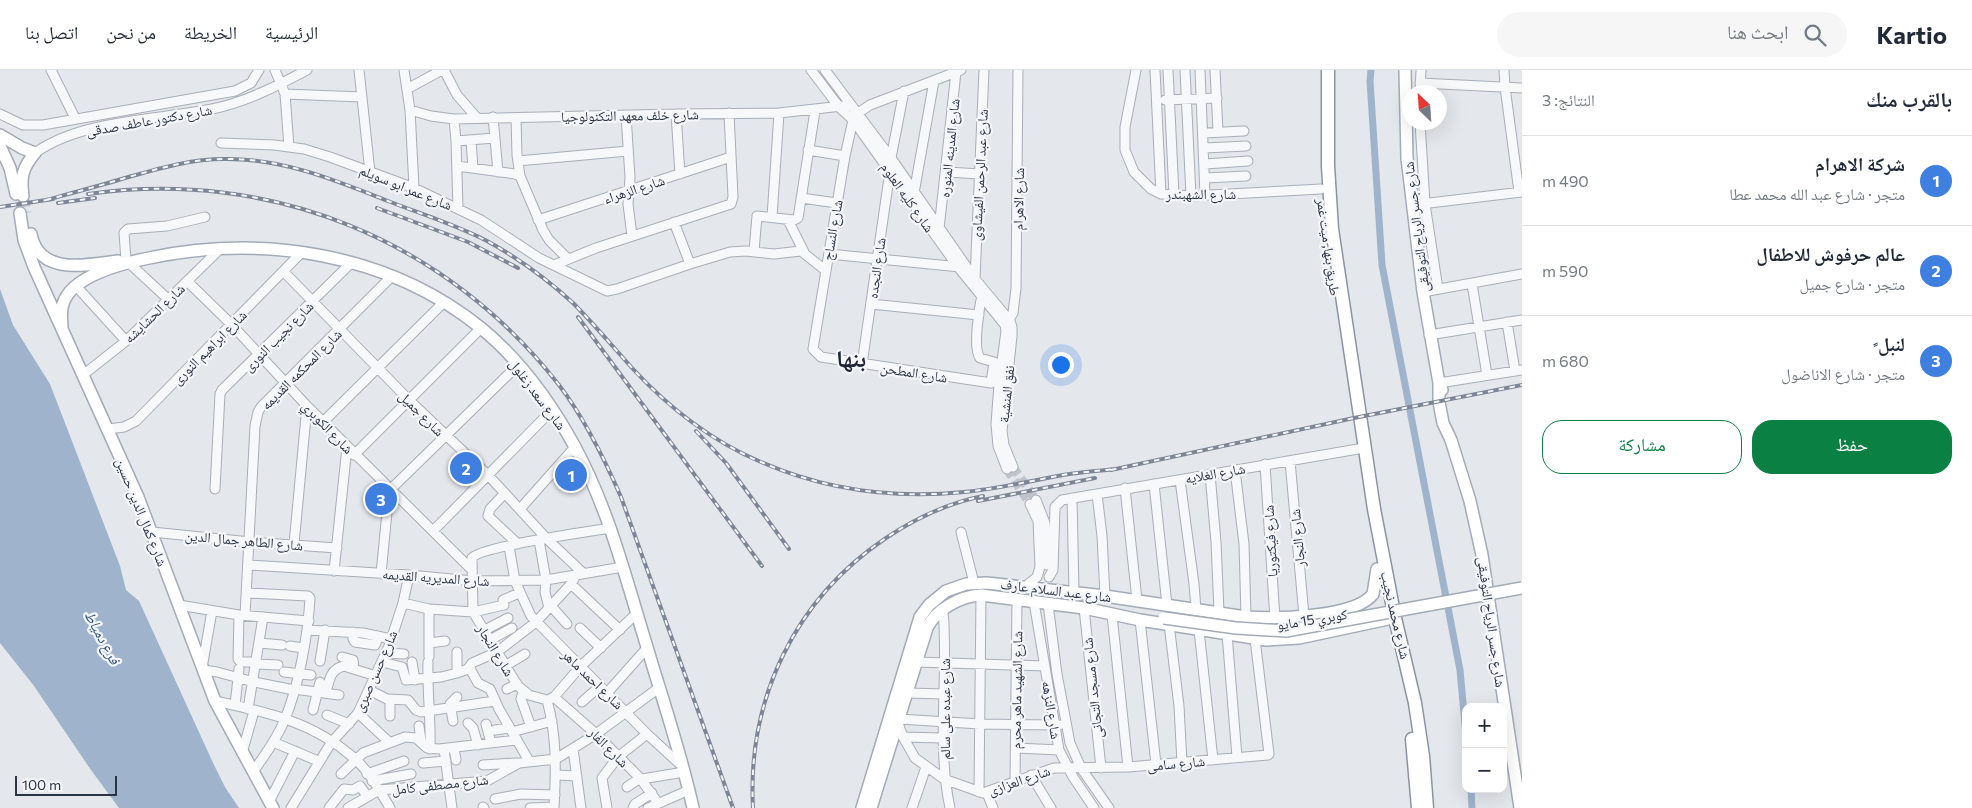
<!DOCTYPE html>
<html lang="ar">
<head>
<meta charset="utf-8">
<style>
  body { margin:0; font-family:Commissioner,"Noto Naskh Arabic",sans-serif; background:#f6f6f7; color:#1f2937; direction:rtl }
  .controls { position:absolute; right:15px; bottom:15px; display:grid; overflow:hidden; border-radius:10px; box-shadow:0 5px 20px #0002 }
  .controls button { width:45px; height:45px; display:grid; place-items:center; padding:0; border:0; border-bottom:1px solid #e0e1e3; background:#fff; color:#1f2937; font:25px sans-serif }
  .compass { position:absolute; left:1402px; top:15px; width:45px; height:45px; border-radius:50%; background:#fff; box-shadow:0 5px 20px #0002; rotate:335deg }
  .scale { position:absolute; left:15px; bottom:12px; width:102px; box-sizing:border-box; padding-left:5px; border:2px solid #2b3445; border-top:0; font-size:14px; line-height:18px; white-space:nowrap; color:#2b3445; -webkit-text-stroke:4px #f4f6f9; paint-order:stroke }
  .you { position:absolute; left:1060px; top:294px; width:18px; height:18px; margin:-12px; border:4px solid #fff; border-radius:50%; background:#1a73e8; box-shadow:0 0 0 8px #1a73e833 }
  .badge { display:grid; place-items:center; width:32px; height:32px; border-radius:50%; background:#0b8043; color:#fff; font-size:16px; font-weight:700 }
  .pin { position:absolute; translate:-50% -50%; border:2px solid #fff; box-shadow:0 1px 5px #0006 }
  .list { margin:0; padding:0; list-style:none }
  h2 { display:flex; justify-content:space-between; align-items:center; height:65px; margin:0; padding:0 20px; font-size:21px }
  h2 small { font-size:16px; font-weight:400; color:#747a83 }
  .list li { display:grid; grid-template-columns:32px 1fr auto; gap:15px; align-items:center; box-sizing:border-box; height:90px; padding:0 20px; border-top:1px solid #e0e1e3 }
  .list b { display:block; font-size:19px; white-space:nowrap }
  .list p { margin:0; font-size:16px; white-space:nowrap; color:#747a83 }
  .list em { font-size:16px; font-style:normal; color:#747a83 }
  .actions { display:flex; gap:10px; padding:15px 20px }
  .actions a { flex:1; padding:11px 0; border:1px solid #0b8043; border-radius:20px; text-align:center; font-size:18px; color:#0b8043 }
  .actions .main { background:#0b8043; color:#fff }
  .icon { flex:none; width:28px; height:28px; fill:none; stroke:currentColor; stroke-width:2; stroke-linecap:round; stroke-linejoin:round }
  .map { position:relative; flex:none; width:1522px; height:738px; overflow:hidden; direction:ltr }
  header { display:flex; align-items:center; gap:30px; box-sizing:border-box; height:70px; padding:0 25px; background:#fff; border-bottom:1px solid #e0e1e3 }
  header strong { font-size:24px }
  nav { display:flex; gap:28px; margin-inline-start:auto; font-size:18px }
  .search { width:350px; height:45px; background:#f6f6f7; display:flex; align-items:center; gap:12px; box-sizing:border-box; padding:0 18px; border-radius:28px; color:#747a83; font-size:19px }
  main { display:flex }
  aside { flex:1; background:#fff }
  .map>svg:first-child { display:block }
  .water { fill:#9fb4cc }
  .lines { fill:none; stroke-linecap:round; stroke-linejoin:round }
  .canal { stroke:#9fb4cc; stroke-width:7 }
  .minor-tunnel { stroke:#bfc3cb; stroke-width:9; stroke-dasharray:9 4.5; stroke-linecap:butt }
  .major-tunnel { stroke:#bfc3cb; stroke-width:11; stroke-dasharray:11 5.5; stroke-linecap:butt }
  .minor-casing { stroke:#a9aeb7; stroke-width:11 }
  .major-casing { stroke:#a3abb8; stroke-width:14 }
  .highway-casing { stroke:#8b94a3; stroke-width:15 }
  .minor { stroke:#f7f8fa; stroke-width:9 }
  .major { stroke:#fff; stroke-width:11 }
  .highway { stroke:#fff; stroke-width:12 }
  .rail-casing { stroke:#7d8696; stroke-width:4 }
  .rail { stroke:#f4f6f9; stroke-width:2; stroke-dasharray:5.5; stroke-linecap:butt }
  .major-bridge-casing { stroke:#a3abb8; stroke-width:14; stroke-linecap:butt }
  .major-bridge { stroke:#fff; stroke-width:11 }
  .labels { text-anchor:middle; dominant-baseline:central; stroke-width:4.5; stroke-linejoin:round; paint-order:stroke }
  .street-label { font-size:14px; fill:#2b3445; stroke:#f4f6f9 }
  .water-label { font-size:15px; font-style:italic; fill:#34527a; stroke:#f4f6f9 }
  .town-label { font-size:24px; font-weight:bold; fill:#1d2536; stroke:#f4f6f9 }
</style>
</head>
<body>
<header>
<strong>Kartio</strong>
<div class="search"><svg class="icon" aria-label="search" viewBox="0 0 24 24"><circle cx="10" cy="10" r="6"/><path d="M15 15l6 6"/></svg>ابحث هنا</div>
<nav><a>الرئيسية</a><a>الخريطة</a><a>من نحن</a><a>اتصل بنا</a></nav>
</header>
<main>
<aside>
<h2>بالقرب منك<small>النتائج: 3</small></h2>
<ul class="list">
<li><span class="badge" style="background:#3f7fe0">1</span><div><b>شركة الاهرام</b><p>متجر · شارع عبد الله محمد عطا</p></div><em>490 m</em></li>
<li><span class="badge" style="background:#3f7fe0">2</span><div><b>عالم حرفوش للاطفال</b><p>متجر · شارع جميل</p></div><em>590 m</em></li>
<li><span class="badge" style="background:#3f7fe0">3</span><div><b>لنبل ً</b><p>متجر · شارع الاناضول</p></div><em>680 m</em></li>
</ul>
<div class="actions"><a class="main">حفظ</a><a>مشاركة</a></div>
</aside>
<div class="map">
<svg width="1522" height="738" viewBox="0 0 1522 738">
  <rect width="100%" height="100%" fill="#e4e7ec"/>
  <path class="water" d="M0,219L13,255L50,314L120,496L126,520L139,531L214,695L225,717L239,738H119L91,700L34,616L0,573Z"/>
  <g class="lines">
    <path class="canal" d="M1371,0L1370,11L1382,195L1460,600L1466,666
      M1471,719L1472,738"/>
    <path class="minor-tunnel" d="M1013,397L1036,430
      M1007,399L1030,434"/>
    <path class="major-tunnel" d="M23,126L26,143"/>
    <g class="minor-casing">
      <path id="minor" d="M51,0L75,48
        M275,0L285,24L289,77
        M359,0L370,102
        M404,0L410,40L414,118
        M444,0L457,25L477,48
        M811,0L840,38L853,50L958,197L1005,255
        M825,0L891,88L975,209L1010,251L1012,257V266L1002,361L1004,375L1013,397
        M1136,0L1125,57V80L1134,102L1151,119L1161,124L1191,126L1321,119
        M1155,0L1161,124
        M1168,0L1174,125
        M1185,0L1191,126
        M1200,0L1205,125
        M1215,0L1218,62
        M1504,0L1505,17L1519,122
        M956,2L870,35L858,43L853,50L845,86L813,279L821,287L991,313L994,292L980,288C972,278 980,233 983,220
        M1420,13L1522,18
        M407,19L442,0
        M1420,22L1421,0
        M285,24L362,27
        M1165,30L1217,28
        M410,40L431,46L454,49L676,44L779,43L851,35
        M0,44L23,55H43L235,21L251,13L259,0
        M676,44L680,104
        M626,45L630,108L628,134L632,166
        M493,47L498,102
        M516,48L517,85L520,106
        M454,49L456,71L458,138
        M1420,52L1425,134L1438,219
        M1204,63L1244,61
        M471,70L473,98
        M456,71L495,68
        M221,73L274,75L304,79L330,87L414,118L481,150L539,188L607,221L617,219L690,194L730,182L746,181L774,184L801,181L825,200
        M1204,78L1246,76
        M808,80L845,86
        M35,83C81,50 157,50 212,39C246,32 277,16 307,0
        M891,88L904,21
        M518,91L628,81
        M1205,94L1248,91
        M457,96L515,104L520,106L543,160L549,170L567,188
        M947,102L980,104
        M1205,108L1246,106
        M914,123L934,11
        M801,128L837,133
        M1421,134L1522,122
        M772,147L779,43
        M538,150L731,87
        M788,150L804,182
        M674,152L690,194
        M939,159L956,2L961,0
        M754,181L757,146L794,150L798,148L815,41
        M829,184L960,197
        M126,190L124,163L128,159L167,156L205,147
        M129,193L169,230
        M554,195L596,178L731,134L733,127L729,43
        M284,202L409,330L488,405L547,469L583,503
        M975,209L984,0
        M187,211L231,254L307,336L472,500
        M1472,214L1487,305
        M76,216L126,271
        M1423,222L1522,204
        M871,234L979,245
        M1507,252L1515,301
        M1006,254L1013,243L1016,218L1018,0
        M1005,255L1006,261L999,314L996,354L998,376L1007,399
        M1429,265L1522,250
        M862,294L890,101
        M83,305L126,271L221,178
        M1439,313L1522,300
        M323,352L444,232
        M108,359L124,357L136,351L302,182
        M354,385L481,258
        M1290,391L1304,546
        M1265,394L1275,549
        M1235,400L1244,474L1246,547
        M1210,404L1216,472L1219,542
        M1180,410L1194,514L1196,539
        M1154,414L1167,535
        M1125,418L1137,530
        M215,419L220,324L222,320L351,193
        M390,420L518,295
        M505,423L490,439L488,446L518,474
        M1097,424L1102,466L1105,526
        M1072,428L1074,522
        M1036,430L1045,453L1047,495
        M520,439L575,377
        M433,461L552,340
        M152,462L250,472L337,478
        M961,462L974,513
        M539,470L546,510L545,522L549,538
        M294,474L307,336
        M509,476L515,511L531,546L647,664L683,697
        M249,495L409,505L473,511L546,510L623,497
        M334,501L347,377
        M381,504L388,432L393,423
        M1049,507L1053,500L1055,437L1062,430L1358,379
        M571,514L620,560
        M1026,516L1037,507L1040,497L1038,451L1030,434
        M247,523L308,526L310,528C308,565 299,615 285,649C277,668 265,685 253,702
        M503,530L519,523
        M1034,532L1059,680L1073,707L1094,738
        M403,533L429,539L473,542L504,535
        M1048,534L1057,604L1070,673L1081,698L1109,738
        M179,535L239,545L309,551
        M551,536L567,554
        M1084,538L1101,698
        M429,539V587
        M943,540C949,607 936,672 950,738
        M239,545L238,589L241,592H257
        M245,545L255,356L258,342L261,337L392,206
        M1112,545L1128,697
        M1140,550L1156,694
        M1169,554L1179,636L1182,693
        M580,558L601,578
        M307,560L363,563L391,569
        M1199,560L1213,690
        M483,561L508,548
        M353,562V569L355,572L375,575L376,573L378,566
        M1227,564L1237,687
        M490,570L512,558
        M259,573L282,575
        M429,573L445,571
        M290,576L303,578
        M457,582V603
        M386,583L404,584
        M342,587L353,590L354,599
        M320,591L325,560
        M382,592L402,597L406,610L441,607L457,603L468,599L472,593L497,582L536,552L571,514L577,504
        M412,592L415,610
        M428,592C427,621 431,649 430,679
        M917,592L1045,596
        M256,594L278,595
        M505,596L525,584
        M469,597L478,613L490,619L499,639L529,691
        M202,598L212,541
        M203,600L217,602L254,612L294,620
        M284,602L311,605
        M294,619L339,625
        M507,619L517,614
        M369,620L387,629L408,630L416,640L421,642L495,631
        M523,621L521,629L531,657
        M326,623C329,611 330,599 344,596L376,606
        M607,623L647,578
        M907,623L944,624
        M554,627L596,664L640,708L658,733
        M390,629V646
        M550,629L554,627L580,597L637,543
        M547,630L529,625L518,616L473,542L472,488C479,477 592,461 611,458
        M547,630C557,666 556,701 554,738
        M215,631C267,642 313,652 354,688C369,701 380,721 390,738
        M582,632L600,616
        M235,635L239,599
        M248,639L263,547
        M313,640L320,612
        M358,643L389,672
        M327,645L349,654
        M899,649L980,654L1059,655
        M453,651L450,634L457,627
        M468,653L473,658L478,675
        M898,653L903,667L915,688L944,709L983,723L1054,698L1128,697L1268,685L1269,684L1255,569
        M486,654L491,673
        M419,656L421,671
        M495,660L510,658
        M512,662L552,651
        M903,667L942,668
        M273,672L318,691
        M454,678L456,690
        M1016,678L1059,680
        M444,679L452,738
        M573,679L581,738
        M242,683L254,641
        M423,693L446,691
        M483,695L516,693
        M341,704L363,683L405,667L416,668L427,678L439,679L517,670
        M367,704L404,691
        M556,705L577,706
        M1031,705L1051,738
        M642,709L684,702
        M372,711L411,704
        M1015,711L1017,529
        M627,717L640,708
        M979,722L981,525
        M987,723L993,738
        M495,729L521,724L555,725
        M269,732L295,681
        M483,737L484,738
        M291,738L331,673L358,643L389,576L403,533L409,505
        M329,738L344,719L353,720L360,716L367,726
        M348,738L379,720L487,711L519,693L556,689L596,664L660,617
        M530,738L554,737
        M607,738L602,708L618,687L647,664
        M633,738L635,734L652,723
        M648,738L689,720
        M912,738L926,697"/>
    </g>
    <g class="major-casing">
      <path id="major" d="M1405,0L1407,88L1423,222L1439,313L1442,320
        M0,65L22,78L35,83C23,97 20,107 23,126
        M0,76L10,98L16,124
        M20,143L24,170L34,197L138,427L215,631L273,738
        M31,164C39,206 86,195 118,191
        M62,259C62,251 60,242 63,234C71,206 123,193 149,188C263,164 388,183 481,258C519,289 551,333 575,377C609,440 626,509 647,577C663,631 681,683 693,738
        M1439,313V332L1443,353L1451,370L1470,431L1482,485L1520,738
        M862,738L920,547L929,535L946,521L966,514L987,513L1105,526L1246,547C1273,549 1355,548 1373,524L1377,499
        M871,738L927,558C936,539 961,526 981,525L1084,538L1140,550L1266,570L1299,568L1388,549"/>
    </g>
    <g class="highway-casing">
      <path id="highway" d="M1328,0V96L1332,159L1374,439L1395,548L1415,633L1423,686L1427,738
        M1412,669L1418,738"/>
    </g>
    <use href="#minor" class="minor"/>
    <use href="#major" class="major"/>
    <use href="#highway" class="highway"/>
    <g class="rail-casing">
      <path id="rail" d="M88,124C270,98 446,170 559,315C585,349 604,388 621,427L733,738
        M46,130C72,123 99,116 125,108C157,99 190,89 224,89C282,88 335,110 388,131C421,144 456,155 487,171C518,188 547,209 573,233C594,254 613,277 633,299C668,337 713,372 761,392C825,420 895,429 964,422C997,419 1030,411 1063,405C1080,402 1098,401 1116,399
        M58,133L95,128
        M0,137L53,129
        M377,138L468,172L518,198
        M578,247L762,496
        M696,361L726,393L789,479
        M1111,400L1354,348L1522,315
        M978,431L1095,408
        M753,738C747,629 795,529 886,468C916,448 948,433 983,426"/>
    </g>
    <use href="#rail" class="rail"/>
    <g class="major-bridge-casing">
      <path id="major-bridge" d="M1164,548L1236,558L1286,561L1522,518"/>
    </g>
    <use href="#major-bridge" class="major-bridge"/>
  </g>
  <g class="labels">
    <g class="street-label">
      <text transform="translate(630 45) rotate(-1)">شارع خلف معهد التكنولوجيا</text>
      <text transform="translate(149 50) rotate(-10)">شارع دكتور عاطف صدقى</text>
      <text transform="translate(949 78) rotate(-84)">شارع المدينه المنوره</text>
      <text transform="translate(979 105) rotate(-87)">شارع عبد الرحمن الفيشاوى</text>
      <text transform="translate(406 117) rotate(22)">شارع عمر ابو سويلم</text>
      <text transform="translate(634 119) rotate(-18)">شارع الزهراء</text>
      <text x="1201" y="123">شارع الشهبندر</text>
      <text transform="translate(908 127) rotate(55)">شارع كليه العلوم</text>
      <text transform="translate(1018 129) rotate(-89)">شارع الاهرام</text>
      <text transform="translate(1416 157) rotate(-97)">شارع جسر الرياح التوفيقى</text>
      <text transform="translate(832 160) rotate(-80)">شارع النساج</text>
      <text transform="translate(1329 177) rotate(82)">طريق بنها, ميت غمر</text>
      <text transform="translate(876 198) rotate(-82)">شارع النجده</text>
      <text transform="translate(154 243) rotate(-44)">شارع الحشايشه</text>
      <text transform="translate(278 266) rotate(-45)">شارع نجيب النورى</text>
      <text transform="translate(209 277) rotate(-45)">شارع ابراهيم النورى</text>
      <text transform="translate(301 299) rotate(-45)">شارع المحكمه القديمه</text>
      <text transform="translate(914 302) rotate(9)">شارع المطحن</text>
      <text transform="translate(538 324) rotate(53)">شارع سعد زغلول</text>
      <text transform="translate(1006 324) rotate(-84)">نفق المنشية</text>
      <text transform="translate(422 343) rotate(45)">شارع جميل</text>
      <text transform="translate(328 357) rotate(46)">شارع الكوبري</text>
      <text transform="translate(1215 403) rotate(-10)">شارع الغلايه</text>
      <text transform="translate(142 442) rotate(68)">شارع كمال الدين حسين</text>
      <text transform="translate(1297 468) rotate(-95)">شارع النجار</text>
      <text transform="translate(244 470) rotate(5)">شارع الطاهر جمال الدين</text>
      <text transform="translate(1270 471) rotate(-93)">شارع فيكتوريا</text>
      <text transform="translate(436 507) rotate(4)">شارع المديريه القديمه</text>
      <text transform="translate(1056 520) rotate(7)">شارع عبد السلام عارف</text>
      <text transform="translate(1396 545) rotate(77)">شارع محمد نجيب</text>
      <text transform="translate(1312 549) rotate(-9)">كوبري 15 مايو</text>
      <text transform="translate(1492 552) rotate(82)">شارع جسر الرياح التوفيقى</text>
      <text transform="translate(496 580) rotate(59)">شارع النجار</text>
      <text transform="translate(375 601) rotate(-66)">شارع حسن صبرى</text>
      <text transform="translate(593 609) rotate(44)">شارع احمد ماهر</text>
      <text transform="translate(1092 618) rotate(-96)">شارع مسجد التجانى</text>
      <text transform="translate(1016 620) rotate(-89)">شارع الشهيد ماهر محرم</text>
      <text transform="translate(944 639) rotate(-90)">شارع عبده على سالم</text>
      <text transform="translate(1052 640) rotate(81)">شارع النزهه</text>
      <text transform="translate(609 677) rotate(45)">شارع الفار</text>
      <text transform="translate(1176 693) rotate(-5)">شارع سامى</text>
      <text transform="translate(1019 710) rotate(-19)">شارع العزازى</text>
      <text transform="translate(440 714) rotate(-6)">شارع مصطفى كامل</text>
    </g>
    <g class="water-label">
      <text transform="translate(103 567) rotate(62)">فرع دمياط</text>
    </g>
    <g class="town-label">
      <text x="851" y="287">بنها</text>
    </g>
  </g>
</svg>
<div class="controls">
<button>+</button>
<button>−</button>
</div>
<svg class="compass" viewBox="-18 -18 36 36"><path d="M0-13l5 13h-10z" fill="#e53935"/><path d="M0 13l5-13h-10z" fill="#747a83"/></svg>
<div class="scale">100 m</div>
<div class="you"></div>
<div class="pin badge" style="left:571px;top:405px;background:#3f7fe0">1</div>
<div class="pin badge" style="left:466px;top:398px;background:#3f7fe0">2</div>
<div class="pin badge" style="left:381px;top:429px;background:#3f7fe0">3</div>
</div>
</main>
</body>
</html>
